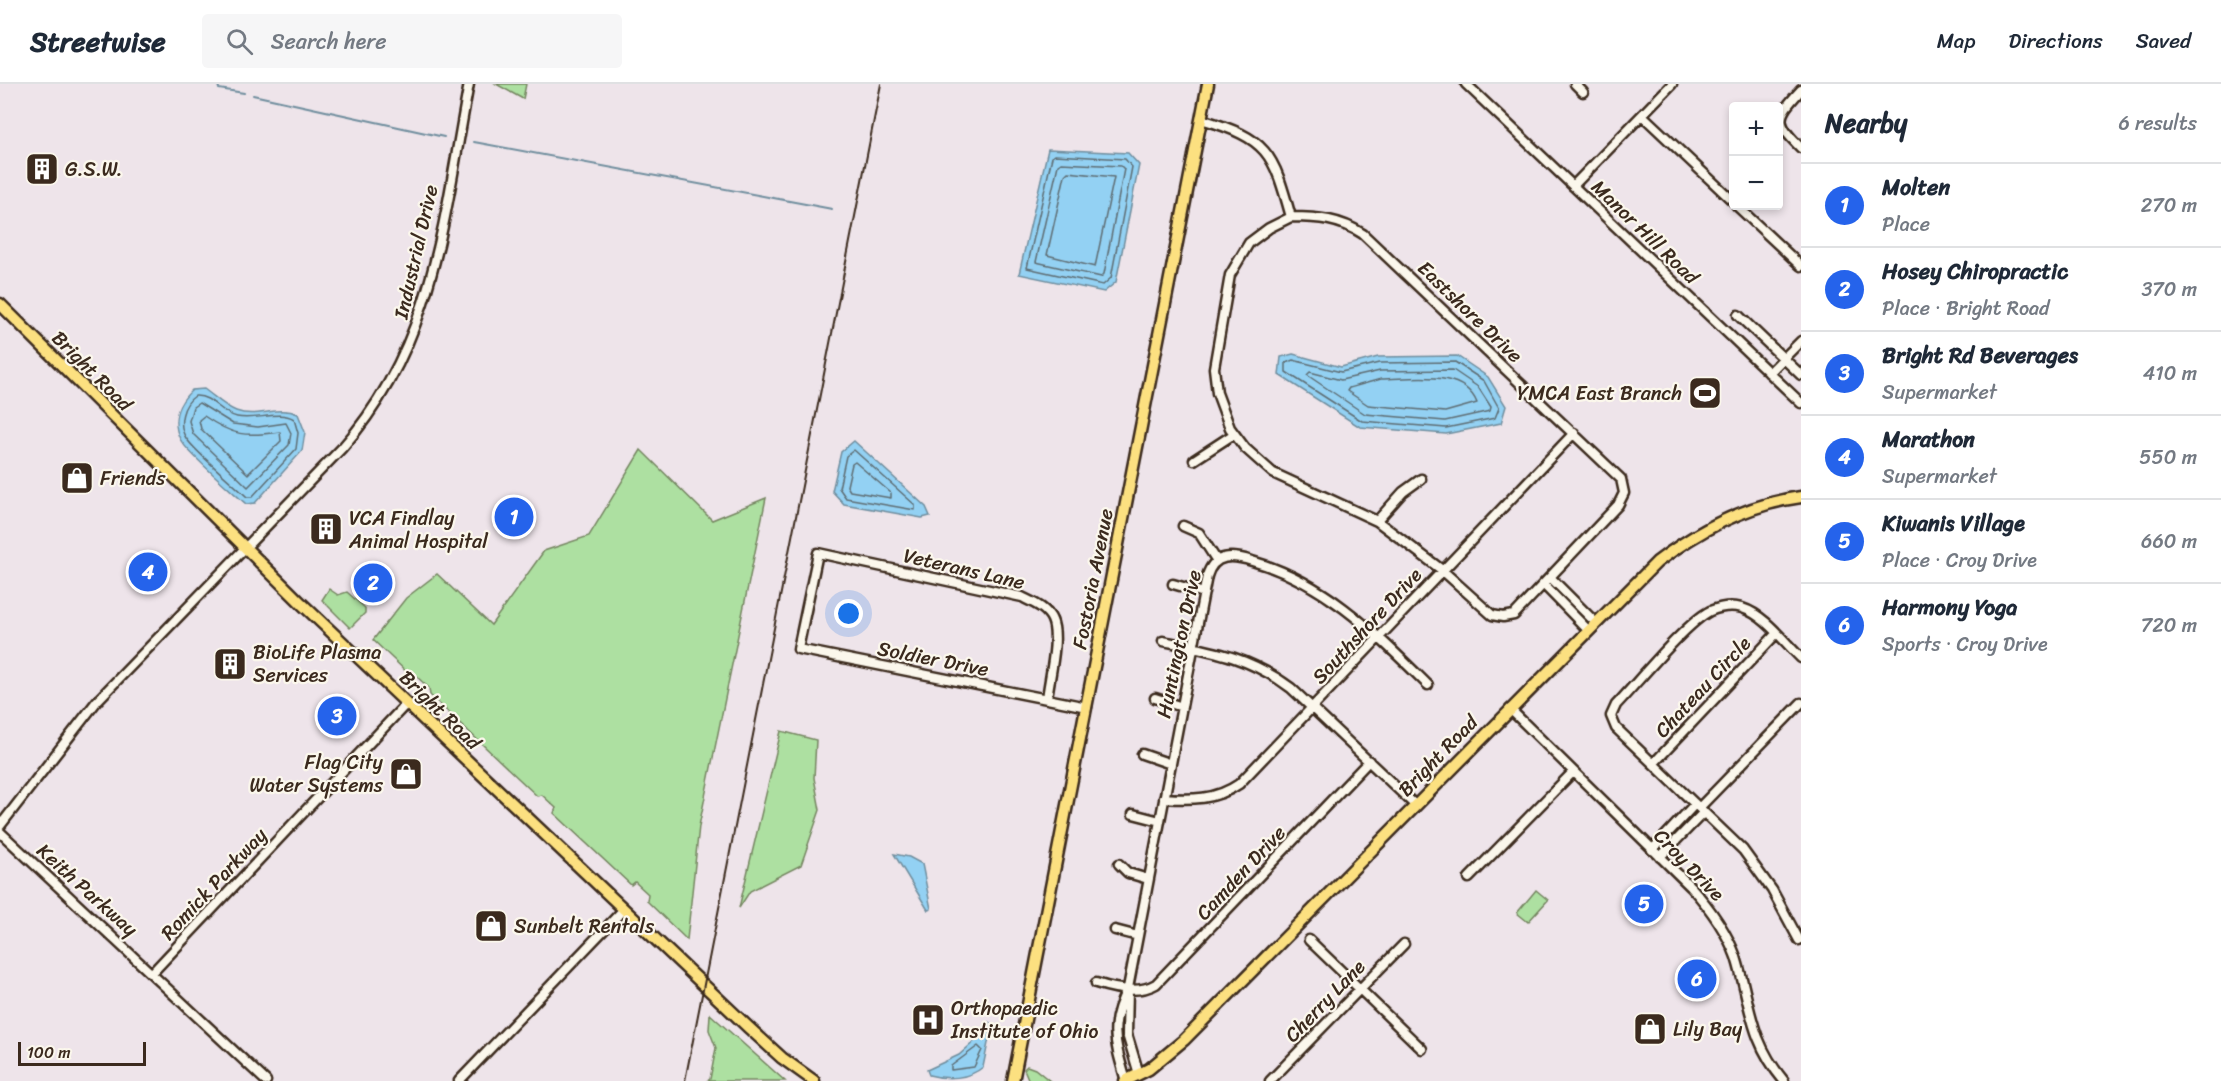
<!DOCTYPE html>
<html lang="en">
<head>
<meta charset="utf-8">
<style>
  body { margin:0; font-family:Sriracha,sans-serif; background:#f6f6f7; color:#1f2937 }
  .controls { position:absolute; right:18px; top:18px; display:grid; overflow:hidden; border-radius:6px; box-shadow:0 3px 9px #0003 }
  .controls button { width:54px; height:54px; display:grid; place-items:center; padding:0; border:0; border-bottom:2px solid #e0e1e3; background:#fff; color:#1f2937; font:30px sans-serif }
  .scale { position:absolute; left:18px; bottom:15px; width:128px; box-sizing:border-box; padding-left:6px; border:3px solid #3b2a1e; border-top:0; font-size:16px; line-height:21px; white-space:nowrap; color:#3b2a1e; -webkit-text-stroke:4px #fbf7ec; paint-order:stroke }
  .you { position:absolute; left:849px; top:530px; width:21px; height:21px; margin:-15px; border:4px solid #fff; border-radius:50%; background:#1a73e8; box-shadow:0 0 0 9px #1a73e833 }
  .badge { display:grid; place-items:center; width:39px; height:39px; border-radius:50%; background:#2563eb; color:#fff; font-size:20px; font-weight:700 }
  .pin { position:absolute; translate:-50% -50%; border:3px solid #fff; box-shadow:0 2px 6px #0006 }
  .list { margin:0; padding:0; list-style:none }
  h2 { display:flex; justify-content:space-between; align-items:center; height:78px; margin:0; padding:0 24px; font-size:26px }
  h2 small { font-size:20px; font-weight:400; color:#747a83 }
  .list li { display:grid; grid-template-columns:39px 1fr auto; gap:18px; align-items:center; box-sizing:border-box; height:84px; padding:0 24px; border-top:2px solid #e0e1e3 }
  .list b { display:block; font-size:22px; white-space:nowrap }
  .list p { margin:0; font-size:20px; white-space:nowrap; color:#747a83 }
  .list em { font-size:20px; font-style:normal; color:#747a83 }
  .icon { flex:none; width:33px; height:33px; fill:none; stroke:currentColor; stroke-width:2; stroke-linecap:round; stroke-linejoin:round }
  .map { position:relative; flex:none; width:1801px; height:997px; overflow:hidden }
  header { display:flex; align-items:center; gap:36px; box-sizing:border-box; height:84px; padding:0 30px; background:#fff; border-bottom:2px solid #e0e1e3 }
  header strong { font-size:28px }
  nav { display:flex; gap:33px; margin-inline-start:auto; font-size:21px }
  .search { width:420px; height:54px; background:#f6f6f7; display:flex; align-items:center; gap:15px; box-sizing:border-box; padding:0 21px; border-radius:6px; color:#747a83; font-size:22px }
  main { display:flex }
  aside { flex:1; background:#fff }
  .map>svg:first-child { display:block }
  .green { fill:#ade0a1; stroke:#748560; stroke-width:1.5 }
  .water { fill:#93d1f3; stroke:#708e9e; stroke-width:1.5 }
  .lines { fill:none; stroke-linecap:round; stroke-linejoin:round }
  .shore { stroke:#5e6d73; stroke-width:1.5 }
  .stream { stroke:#708e9e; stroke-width:2 }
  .minor-casing { stroke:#3b2a1e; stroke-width:13 }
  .major-casing { stroke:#3b2a1e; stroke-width:15 }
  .minor { stroke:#fbf7ec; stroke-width:8 }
  .major { stroke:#fce080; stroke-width:10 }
  .rail { stroke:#3b2a1e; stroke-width:2 }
  .labels { text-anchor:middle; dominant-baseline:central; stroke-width:4.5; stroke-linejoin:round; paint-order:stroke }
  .poi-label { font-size:20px; fill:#3b2a1e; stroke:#fbf7ec; text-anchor:start }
  .street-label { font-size:20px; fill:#3b2a1e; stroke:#fbf7ec }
</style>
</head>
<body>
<header>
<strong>Streetwise</strong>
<div class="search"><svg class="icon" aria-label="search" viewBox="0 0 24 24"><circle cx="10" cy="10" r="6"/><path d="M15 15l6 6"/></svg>Search here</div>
<nav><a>Map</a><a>Directions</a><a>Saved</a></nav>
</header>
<main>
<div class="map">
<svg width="1801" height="997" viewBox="0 0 1801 997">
  <rect width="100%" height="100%" fill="#eee4ea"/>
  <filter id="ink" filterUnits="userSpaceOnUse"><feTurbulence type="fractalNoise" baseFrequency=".0167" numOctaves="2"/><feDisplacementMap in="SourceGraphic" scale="12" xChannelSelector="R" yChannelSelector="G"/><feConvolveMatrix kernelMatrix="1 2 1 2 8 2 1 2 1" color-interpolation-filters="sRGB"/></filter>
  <g filter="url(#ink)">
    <path class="green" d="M496,0H526L523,15Z
      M641,366L712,436L766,414L699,742L687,856L647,817L648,810L635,798L631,801L554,729L556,724L542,711L537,712L430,611L429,604L416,592H411L373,556L406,514L437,490L491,541L544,467L589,452Z
      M329,505L338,511L347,508L365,524V529L350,544L322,516Z
      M781,647L816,656L814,694L820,726L801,781L750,807L739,824Z
      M1536,806L1548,816L1528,838L1517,829Z
      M710,930L785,997H707L710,995L716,964L709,946Z
      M1027,982L1035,985L1050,997H1029L1024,985Z"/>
    <path class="water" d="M1048,65L1128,69L1139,81L1116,198L1104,208L1019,190Z
      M1293,270L1341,283L1378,273L1457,272L1488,293L1506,322L1501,339L1446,350L1360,343L1279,291L1281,273Z
      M204,305C214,312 225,323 236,327C257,335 277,321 298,330L305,348L302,367L255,419L246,420C233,408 186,368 180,355C171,336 178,319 192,306Z
      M854,357L926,423L930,432L922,434L844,420L832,407L841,368Z
      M894,770L909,773L922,780L931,825L928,826Z
      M988,938L992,940L983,983C969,995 947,996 929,991L927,986L959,971L977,955Z"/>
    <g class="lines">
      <path class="shore" d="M1055,71L1125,75L1132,83L1111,194L1103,201L1027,184L1052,73Z
        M1061,79L1121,82L1124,85L1104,190L1101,193L1036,178L1058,81Z
        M1068,88L1114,93L1095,183L1047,171L1065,91Z
        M1293,276L1341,288L1379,279L1455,278L1484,297L1499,324L1495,334L1446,344L1362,337L1286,288V279Z
        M1453,286L1478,303L1491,323L1490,327L1445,337L1365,330L1307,291L1310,288L1341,296L1380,287Z
        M1381,295C1411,295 1463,284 1477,319L1445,328L1368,321L1347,307L1349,304Z
        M195,312C212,311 221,330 237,333C255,337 279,326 294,335L298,349L296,365L252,413H247C233,399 195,368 186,354C177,340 183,320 195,312Z
        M199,319L233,340L258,343L286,339L291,349L289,361L248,403L193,350L189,337L193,323Z
        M204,332C233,352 245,353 280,348L281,357L248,390L201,345L199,336Z
        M854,366L915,421V426L846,414L839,404L846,372Z
        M855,378L891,409V414L850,407L847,402L852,380Z
        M978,962L982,966L974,983L951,986V982Z"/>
      <path class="stream" d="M218,0L219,5L244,9
        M253,11L444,53
        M474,58L832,125"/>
      <g class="minor-casing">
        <path id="minor" d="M1466,0L1801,319
          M1575,0L1583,8
          M1801,6C1776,33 1774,38 1801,64
          M1642,31L1734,118
          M1201,35C1268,55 1273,68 1291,133
          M1573,102L1672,0
          M1737,122L1801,182
          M1291,133C1318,133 1340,135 1363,150L1621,395L1624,409L1618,421L1514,531L1503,533L1492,531L1442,486L1377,437L1273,389L1245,364L1230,344L1217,309L1214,284L1230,191L1249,159L1269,144Z
          M1738,231L1801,291
          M1769,289L1801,257
          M1194,376L1234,350
          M1377,437L1403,408L1421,395
          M1183,442L1199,449L1217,477
          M1550,493L1596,539
          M1173,500L1204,509
          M1543,500L1589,547
          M1163,557C1213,567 1250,573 1291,604L1415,721
          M1155,614L1182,623
          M1047,615C1049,595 1060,554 1052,536C1047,524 1032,518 1022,513L818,469L798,565L1087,623
          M1510,625L1691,803C1710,824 1726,846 1736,873C1751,921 1749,955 1784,997
          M1142,670L1171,680
          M1654,679L1776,550
          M1164,714C1191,716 1216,716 1239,700L1574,349
          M1699,724L1801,619
          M1133,730L1160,737
          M0,742L97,617L342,364C435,260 444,131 469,0
          M0,748L266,997
          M1652,766L1695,720
          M1660,773L1704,728
          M1119,780L1128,789L1148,795
          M1469,794L1573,688
          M1115,846L1138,852
          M1309,856L1422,965
          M1799,856L1772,806L1743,766L1616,644L1611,632L1616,621C1637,599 1686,539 1710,527C1720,523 1731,521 1742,524C1765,531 1784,558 1801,574
          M152,889L407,619
          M1096,899C1114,905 1139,910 1156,900L1369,677
          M1139,990L1127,950L1128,904L1207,492C1214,469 1233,471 1252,477C1326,498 1376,550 1428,601
          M459,997L624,825
          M1126,997C1115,959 1108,941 1128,904
          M1270,997L1404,860"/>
      </g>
      <g class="major-casing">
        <path id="major" d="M0,220L301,519L748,943L782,974L814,997
          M1013,997L1208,0
          M1125,997L1149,985L1184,956L1657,478C1699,446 1748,420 1801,413"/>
      </g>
      <use href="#minor" class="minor"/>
      <use href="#major" class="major"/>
      <path class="rail" d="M685,997L881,0"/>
    </g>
  </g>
  <defs>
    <g id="building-square" transform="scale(1.725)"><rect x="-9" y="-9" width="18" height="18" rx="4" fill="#3b2a1e" stroke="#fbf7ec"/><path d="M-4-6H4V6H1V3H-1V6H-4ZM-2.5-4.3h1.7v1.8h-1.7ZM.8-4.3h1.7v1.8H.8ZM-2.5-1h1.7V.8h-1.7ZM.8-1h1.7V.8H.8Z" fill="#fff"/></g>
    <g id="stadium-square" transform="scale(1.725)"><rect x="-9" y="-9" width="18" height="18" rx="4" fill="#3b2a1e" stroke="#fbf7ec"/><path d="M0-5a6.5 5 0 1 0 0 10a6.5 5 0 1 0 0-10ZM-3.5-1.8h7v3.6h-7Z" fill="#fff"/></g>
    <g id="shop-square" transform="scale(1.725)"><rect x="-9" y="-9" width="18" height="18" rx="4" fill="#3b2a1e" stroke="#fbf7ec"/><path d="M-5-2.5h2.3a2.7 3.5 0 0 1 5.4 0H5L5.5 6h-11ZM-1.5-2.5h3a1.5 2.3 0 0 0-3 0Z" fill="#fff"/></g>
    <g id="hospital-square" transform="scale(1.725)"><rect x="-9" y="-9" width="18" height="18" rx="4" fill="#3b2a1e" stroke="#fbf7ec"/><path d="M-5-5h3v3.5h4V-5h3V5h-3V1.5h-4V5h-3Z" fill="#fff"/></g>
  </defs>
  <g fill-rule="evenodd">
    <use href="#building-square" x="42" y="85"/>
    <use href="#stadium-square" x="1705" y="309"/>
    <use href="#shop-square" x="77" y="394"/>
    <use href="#building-square" x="326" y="445"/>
    <use href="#building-square" x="230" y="580"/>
    <use href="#shop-square" x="406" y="690"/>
    <use href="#shop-square" x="491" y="842"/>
    <use href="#hospital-square" x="928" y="936"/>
    <use href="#shop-square" x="1650" y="945"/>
  </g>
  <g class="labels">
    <g class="poi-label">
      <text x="65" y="85">G.S.W.</text>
      <text x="1682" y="309" text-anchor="end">YMCA East Branch</text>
      <text x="100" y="394">Friends</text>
      <text x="349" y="434">VCA Findlay<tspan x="349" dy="23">Animal Hospital</tspan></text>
      <text x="253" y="568">BioLife Plasma<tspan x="253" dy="23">Services</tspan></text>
      <text x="383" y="678" text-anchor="end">Flag City<tspan x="383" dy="23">Water Systems</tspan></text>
      <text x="514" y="842">Sunbelt Rentals</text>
      <text x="951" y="924">Orthopaedic<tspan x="951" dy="23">Institute of Ohio</tspan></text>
      <text x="1673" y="945">Lily Bay</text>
    </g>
    <g class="street-label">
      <text transform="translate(1645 148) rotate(44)">Manor Hill Road</text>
      <text transform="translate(416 168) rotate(-77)">Industrial Drive</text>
      <text transform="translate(1470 228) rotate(44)">Eastshore Drive</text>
      <text transform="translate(92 287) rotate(45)">Bright Road</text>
      <text transform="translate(964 485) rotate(13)">Veterans Lane</text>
      <text transform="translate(1093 495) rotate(-79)">Fostoria Avenue</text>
      <text transform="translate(1367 542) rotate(-47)">Southshore Drive</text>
      <text transform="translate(1179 560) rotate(-78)">Huntington Drive</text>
      <text transform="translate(933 575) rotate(11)">Soldier Drive</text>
      <text transform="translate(1703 603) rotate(-47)">Chateau Circle</text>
      <text transform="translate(440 626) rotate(44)">Bright Road</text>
      <text transform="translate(1438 672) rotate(-46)">Bright Road</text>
      <text transform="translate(1689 781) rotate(46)">Croy Drive</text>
      <text transform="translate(1241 789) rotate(-47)">Camden Drive</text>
      <text transform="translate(214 800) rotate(-47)">Romick Parkway</text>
      <text transform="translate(87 806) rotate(42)">Keith Parkway</text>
      <text transform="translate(1325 917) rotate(-46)">Cherry Lane</text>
    </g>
  </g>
</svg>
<div class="controls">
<button>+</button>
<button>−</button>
</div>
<div class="scale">100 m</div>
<div class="you"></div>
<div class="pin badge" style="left:514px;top:433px">1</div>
<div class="pin badge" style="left:373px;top:499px">2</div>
<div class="pin badge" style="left:337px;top:632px">3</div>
<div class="pin badge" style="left:148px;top:488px">4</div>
<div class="pin badge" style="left:1644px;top:820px">5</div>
<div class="pin badge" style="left:1697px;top:895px">6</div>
</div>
<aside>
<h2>Nearby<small>6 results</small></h2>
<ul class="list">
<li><span class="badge">1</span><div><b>Molten</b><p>Place</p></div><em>270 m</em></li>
<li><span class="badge">2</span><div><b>Hosey Chiropractic</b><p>Place · Bright Road</p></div><em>370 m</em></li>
<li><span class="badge">3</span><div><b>Bright Rd Beverages</b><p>Supermarket</p></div><em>410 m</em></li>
<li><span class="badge">4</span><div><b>Marathon</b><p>Supermarket</p></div><em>550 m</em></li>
<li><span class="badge">5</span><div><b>Kiwanis Village</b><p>Place · Croy Drive</p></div><em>660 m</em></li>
<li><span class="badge">6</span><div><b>Harmony Yoga</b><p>Sports · Croy Drive</p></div><em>720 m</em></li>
</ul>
</aside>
</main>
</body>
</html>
